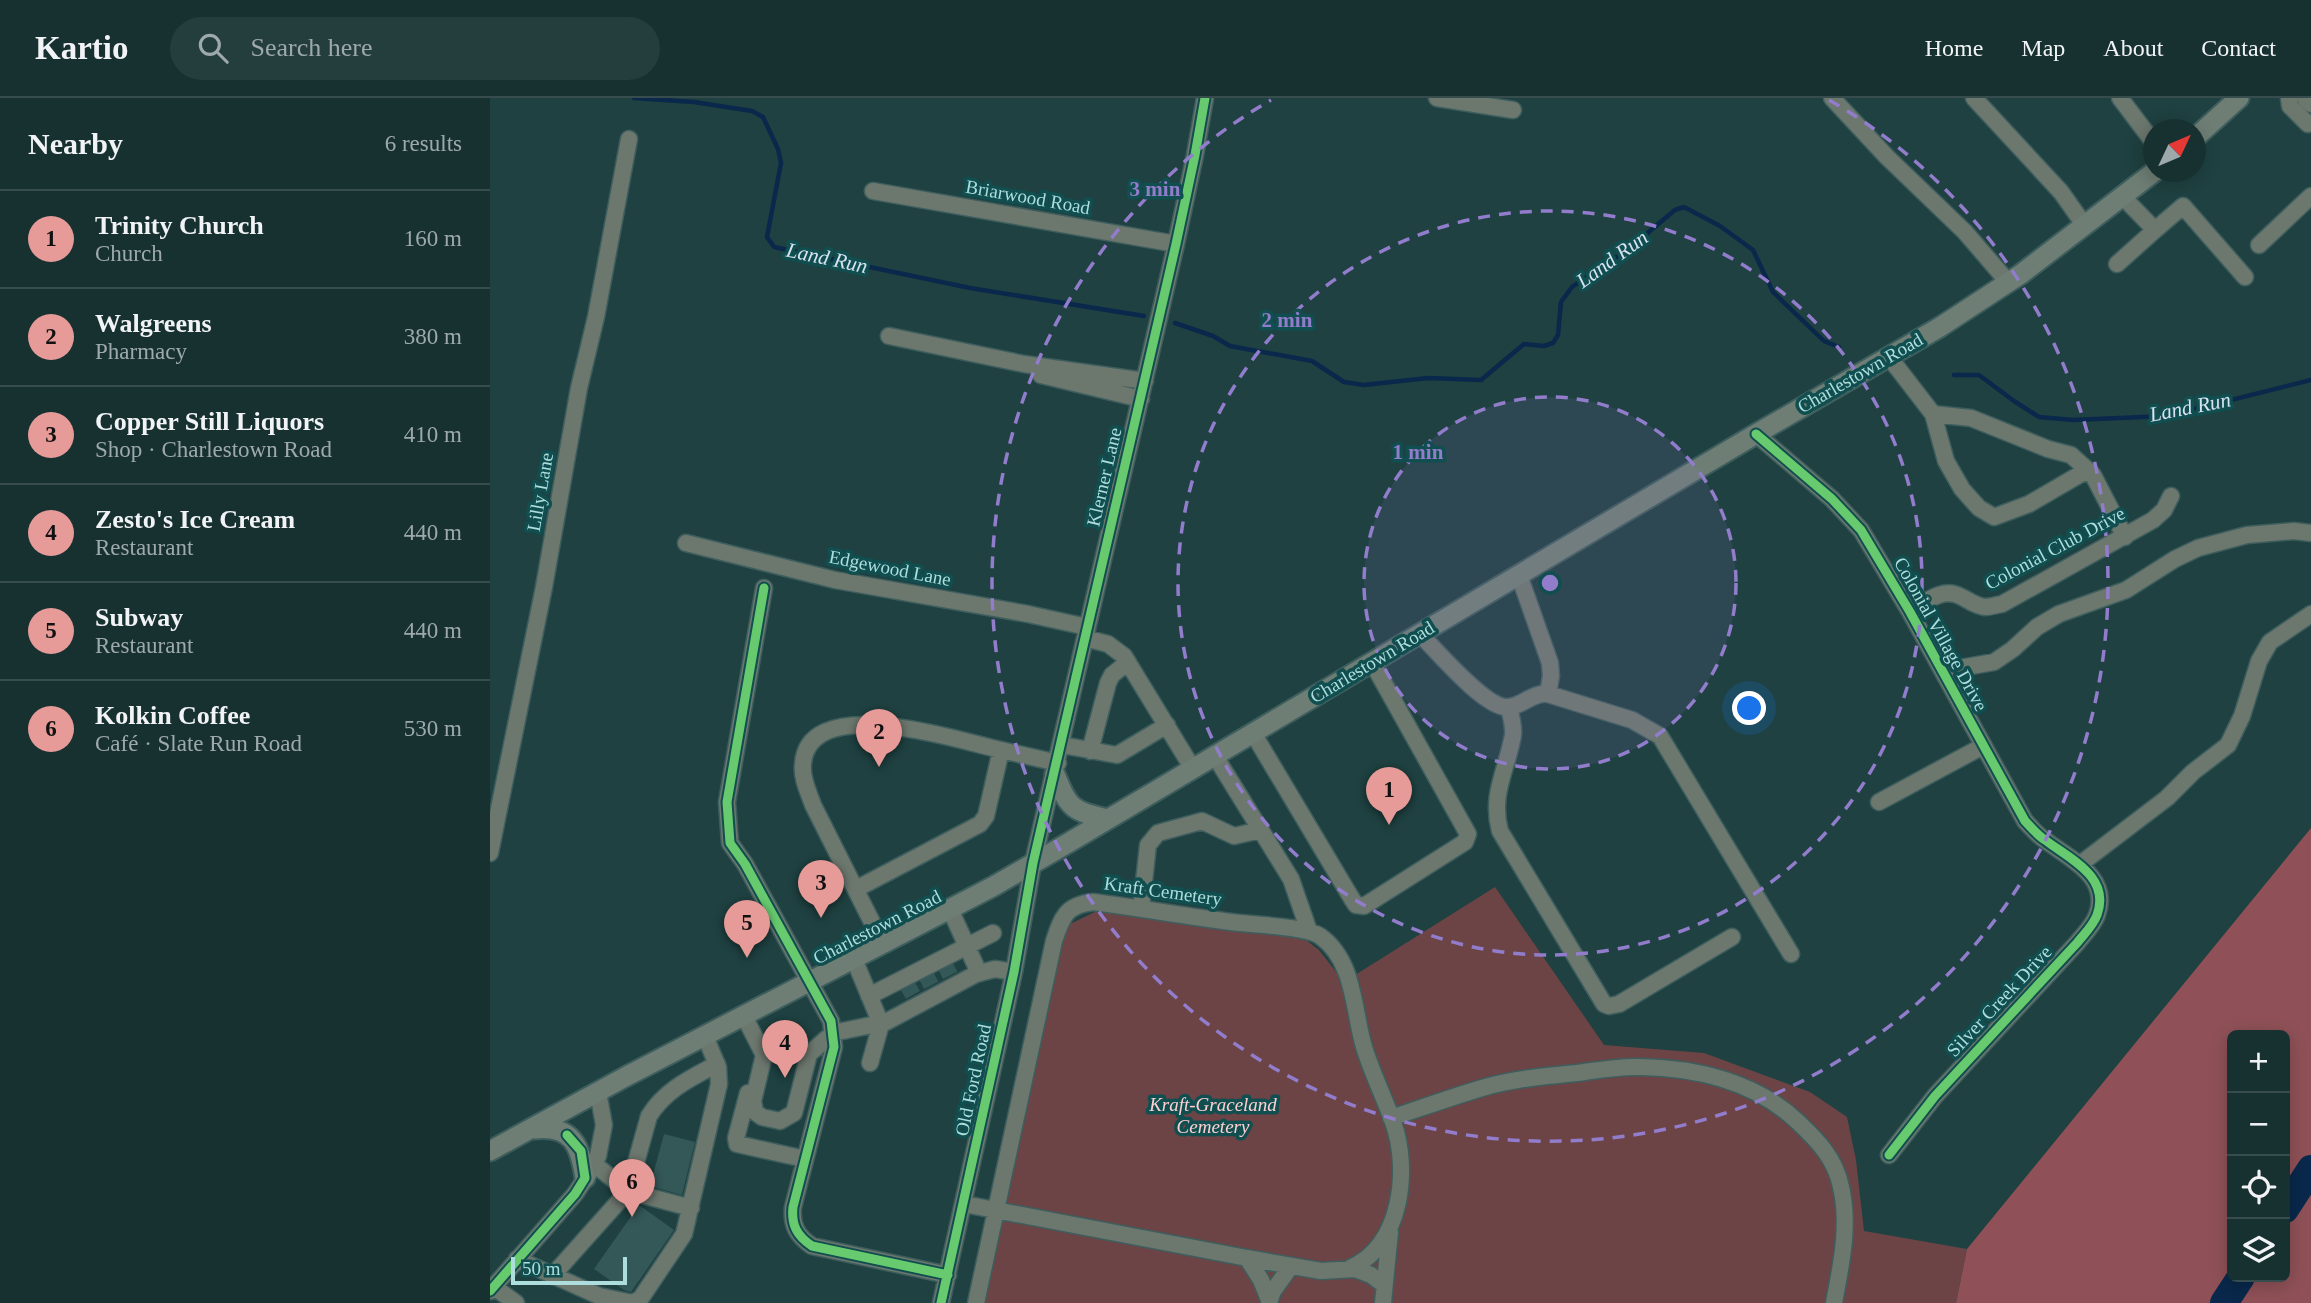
<!DOCTYPE html>
<html lang="en">
<head>
<meta charset="utf-8">
<style>
  body { margin:0; font-family:Georgia,serif; background:#243d3d; color:#f1f3f6 }
  .controls { position:absolute; right:21px; bottom:21px; display:grid; overflow:hidden; border-radius:10px; box-shadow:0 4px 18px #0003 }
  .controls button { width:63px; height:63px; display:grid; place-items:center; padding:0; border:0; border-bottom:2px solid #364c4d; background:#173131; color:#f1f3f6; font:35px sans-serif }
  .compass { position:absolute; left:1653px; top:21px; width:63px; height:63px; border-radius:50%; background:#173131; box-shadow:0 4px 18px #0003; rotate:46deg }
  .scale { position:absolute; left:21px; bottom:18px; width:116px; box-sizing:border-box; padding-left:7px; border:4px solid #addddd; border-top:0; font-size:19px; line-height:24px; white-space:nowrap; color:#addddd; -webkit-text-stroke:5px #114e4f; paint-order:stroke }
  .you { position:absolute; left:1260px; top:611px; width:24px; height:24px; margin:-18px; border:5px solid #fff; border-radius:50%; background:#1a73e8; box-shadow:0 0 0 10px #1a73e833 }
  .badge { display:grid; place-items:center; width:46px; height:46px; border-radius:50%; background:#e69b98; color:#111; font-size:23px; font-weight:700 }
  .pin { position:absolute; translate:-50% -58px; filter:drop-shadow(0 2px 4px #0008) }
  .pin::after { content:''; position:absolute; top:37px; width:24px; height:21px; background:inherit; clip-path:polygon(0 0,100% 0,50% 100%) }
  .list { margin:0; padding:0; list-style:none }
  h2 { display:flex; justify-content:space-between; align-items:center; height:91px; margin:0; padding:0 28px; font-size:30px }
  h2 small { font-size:23px; font-weight:400; color:#9ea9ab }
  .list li { display:grid; grid-template-columns:46px 1fr auto; gap:21px; align-items:center; box-sizing:border-box; height:98px; padding:0 28px; border-top:2px solid #364c4d }
  .list b { display:block; font-size:26px; white-space:nowrap }
  .list p { margin:0; font-size:23px; white-space:nowrap; color:#9ea9ab }
  .list em { font-size:23px; font-style:normal; color:#9ea9ab }
  .icon { flex:none; width:38px; height:38px; fill:none; stroke:currentColor; stroke-width:2; stroke-linecap:round; stroke-linejoin:round }
  .map { position:relative; flex:none; width:1821px; height:1205px; overflow:hidden }
  header { display:flex; align-items:center; gap:42px; box-sizing:border-box; height:98px; padding:0 35px; background:#173131; border-bottom:2px solid #364c4d }
  header strong { font-size:33px }
  nav { display:flex; gap:38px; margin-inline-start:auto; font-size:24px }
  .search { width:490px; height:63px; background:#243d3d; display:flex; align-items:center; gap:18px; box-sizing:border-box; padding:0 24px; border-radius:38px; color:#9ea9ab; font-size:26px }
  main { display:flex }
  aside { flex:1; background:#173131 }
  .map>svg:first-child { display:block }
  .green { fill:#6c4446 }
  .forest { fill:#8f5157; fill-rule:evenodd }
  .lines { fill:none; stroke-linecap:round; stroke-linejoin:round }
  .stream { stroke:#09284b; stroke-width:4.5 }
  .river { stroke:#09284b; stroke-width:28 }
  .building { fill:#345758 }
  .minor-tunnel { stroke:#345858; stroke-width:16; stroke-dasharray:16 8; stroke-linecap:butt }
  .minor-casing { stroke:#3e5e5e; stroke-width:19 }
  .major-casing { stroke:#3e5e5e; stroke-width:23 }
  .minor { stroke:#6c776e; stroke-width:16 }
  .major { stroke:#6e7e75; stroke-width:19 }
  .cycleway-casing { stroke:#114e4f; stroke-width:13 }
  .cycleway { stroke:#67ca6e; stroke-width:9 }
  .ring { fill:none; stroke:#927ccc; stroke-width:3.5; stroke-dasharray:12 9 }
  .labels { text-anchor:middle; dominant-baseline:central; stroke-width:7; stroke-linejoin:round; paint-order:stroke }
  .street-label { font-size:19px; fill:#addddd; stroke:#114e4f }
  .park-label { font-size:19px; font-style:italic; fill:#fed0d2; stroke:#114e4f }
  .water-label { font-size:21px; font-style:italic; fill:#d7e3f3; stroke:#114e4f }
  .centre { fill:#927ccc; stroke:#114e4f; stroke-width:3.5 }
  .ring-label { font-size:21px; text-anchor:middle; font-weight:bold; fill:#927ccc; stroke:#114e4f; stroke-width:7; stroke-linejoin:round; paint-order:stroke }
</style>
</head>
<body>
<header>
<strong>Kartio</strong>
<div class="search"><svg class="icon" aria-label="search" viewBox="0 0 24 24"><circle cx="10" cy="10" r="6"/><path d="M15 15l6 6"/></svg>Search here</div>
<nav><a>Home</a><a>Map</a><a>About</a><a>Contact</a></nav>
</header>
<main>
<aside>
<h2>Nearby<small>6 results</small></h2>
<ul class="list">
<li><span class="badge">1</span><div><b>Trinity Church</b><p>Church</p></div><em>160 m</em></li>
<li><span class="badge">2</span><div><b>Walgreens</b><p>Pharmacy</p></div><em>380 m</em></li>
<li><span class="badge">3</span><div><b>Copper Still Liquors</b><p>Shop · Charlestown Road</p></div><em>410 m</em></li>
<li><span class="badge">4</span><div><b>Zesto's Ice Cream</b><p>Restaurant</p></div><em>440 m</em></li>
<li><span class="badge">5</span><div><b>Subway</b><p>Restaurant</p></div><em>440 m</em></li>
<li><span class="badge">6</span><div><b>Kolkin Coffee</b><p>Café · Slate Run Road</p></div><em>530 m</em></li>
</ul>
</aside>
<div class="map">
<svg width="1821" height="1205" viewBox="0 0 1821 1205">
  <rect width="100%" height="100%" fill="#1f4141"/>
  <path class="green" d="M1005,789L1114,947L1214,955L1320,994L1357,1019L1366,1062L1374,1133L1477,1151L1466,1205H488L570,836L580,826L611,811L812,839L829,852L854,884Z"/>
  <path class="forest" d="M1821,730V1205H1466L1477,1151ZM1742,937H1795V1179H1742Z"/>
  <g class="lines">
    <path class="stream" d="M144,0L204,4L262,13L273,19L288,51L291,65L277,139L284,149L480,190L654,218
      M685,225L723,238L740,248L822,263L854,284L874,287L938,280L991,282L1034,246L1054,248L1063,245L1068,237L1071,204L1082,189L1137,152L1185,112L1194,109L1230,128L1263,152L1283,194L1334,243L1349,249
      M1464,277H1489L1524,303L1549,319L1583,322L1677,318L1821,282"/>
    <path class="river" d="M1795,1111L1821,1071
      M1734,1205L1751,1179"/>
  </g>
  <path class="building" d="M174,1036L205,1044L192,1097L160,1088Z
    M149,1107L184,1132L141,1194L134,1192L104,1171Z"/>
  <g class="lines">
    <path class="minor-tunnel" d="M453,863L461,879
      M434,873L442,889
      M415,883L424,899"/>
    <g class="minor-casing">
      <path id="minor" d="M947,0L1023,12
        M1342,0L1397,59L1475,134L1518,184
        M1484,0L1571,94L1595,128
        M1630,0L1664,45
        M1799,0L1800,8L1818,26L1821,25
        M1815,0L1821,6
        M383,93L686,146
        M1633,99L1665,132L1693,108L1755,179
        M1769,147L1821,98
        M1627,166L1665,132
        M399,238L534,266L655,283
        M1399,259L1443,316L1456,363L1472,391L1489,410L1504,419L1539,406L1594,374L1603,377L1635,439
        M551,277L651,301
        M1443,316L1481,320L1558,351L1581,357L1603,377
        M1266,336L1342,401L1371,432L1420,514L1535,723C1541,729 1547,737 1555,742C1580,761 1621,779 1607,817C1603,828 1594,836 1587,845L1445,998L1399,1057
        M196,445L345,482L538,516L597,529
        M1029,477L1060,565L1061,578L1058,596
        M274,490L237,704L240,745L255,766L341,923L344,949L303,1109C301,1127 307,1138 322,1148L458,1177
        M1420,514C1429,508 1439,500 1449,497C1470,490 1477,507 1495,509C1500,509 1506,507 1512,506L1663,422L1674,412L1681,398
        M930,536C946,552 995,610 1017,609C1032,609 1042,594 1058,596L1142,622L1170,638L1301,856
        M595,540L618,546L634,558L703,671
        M1455,578L1470,570L1504,564L1523,551L1547,529L1569,516L1636,492L1685,461L1708,450L1757,437L1804,433L1821,435
        M1019,610C1021,618 1024,628 1023,637C1017,672 1000,696 1010,733L1114,906L1119,908L1129,906L1242,839
        M763,635L862,801L866,807L874,808L975,744L978,736L882,564
        M572,647L627,657L677,627
        M511,652L568,665
        M600,653L618,585L622,577L638,564
        M725,658L801,781L819,833
        M1389,704L1493,648
        M0,755L54,489L89,290L106,219L139,41
        M1589,767L1677,700L1703,674L1738,647L1752,618L1769,563L1780,544L1821,516
        M366,791L490,726L496,718L511,652C470,643 318,593 313,666C311,680 319,695 323,707L393,846
        M460,811L489,875
        M651,811L658,747L668,735L712,723L744,738L771,732
        M364,861L391,926L380,965
        M379,898L503,835
        M254,918L274,957L263,1003L265,1014L272,1019L290,1023L304,1015L319,956L343,935L396,924L486,876L505,871L524,874
        M258,995L246,1040L247,1046L315,1061
        M901,1020C931,1010 962,999 992,990C1023,981 1055,978 1087,975C1108,972 1129,968 1151,969C1207,970 1266,984 1308,1024C1328,1043 1345,1060 1351,1089C1360,1128 1351,1167 1344,1205
        M104,1066L138,1093L201,1110
        M474,1106L757,1160L771,1182L779,1202
        M757,1160L831,1173L865,1171L881,1177L894,1187
        M27,1161L109,1198L143,1205L151,1200L194,1136L229,986L228,969L215,938
        M62,1178L138,1093L159,1018C175,992 201,980 227,966
        M4,1189L26,1205
        M0,1193L85,1096L99,1075L108,1058L114,1027L108,994
        M451,1205L524,874L543,765L686,146L705,57L715,0
        M486,1205L564,843C572,819 576,807 603,804C649,810 695,818 741,824C762,827 814,828 830,838C865,863 863,912 874,949C882,975 894,999 903,1024C920,1071 912,1148 860,1170
        M779,1205L783,1193L801,1168
        M893,1205L900,1134"/>
    </g>
    <g class="major-casing">
      <path id="major" d="M1706,39L1749,0
        M565,676C579,711 582,713 618,721
        M45,1031C83,1027 90,1048 95,1080
        M0,1053L135,979L504,788L578,745L1266,336L1450,229L1531,176L1664,74"/>
    </g>
    <use href="#minor" class="minor"/>
    <use href="#major" class="major"/>
    <g class="cycleway-casing">
      <path id="cycleway" d="M1266,336L1342,401L1371,432L1420,514L1535,723C1541,729 1547,737 1555,742C1580,761 1621,779 1607,817C1603,828 1594,836 1587,845L1445,998L1399,1057
        M274,490L237,704L240,745L255,766L341,923L344,949L303,1109C301,1127 307,1138 322,1148L458,1177
        M0,1193L85,1096L95,1080L91,1053L77,1037
        M451,1205L524,874L543,765L686,146L705,57L715,0"/>
    </g>
    <use href="#cycleway" class="cycleway"/>
  </g>
  <circle cx="1060" cy="485" r="186" fill="#927ccc" fill-opacity=".12"/>
  <g class="ring">
    <circle cx="1060" cy="485" r="186"/>
    <circle cx="1060" cy="485" r="372"/>
    <path d="M1339 2A558 558 0 1 1 781 2"/>
  </g>
  <g class="labels">
    <g class="street-label">
      <text transform="translate(538 99) rotate(10)">Briarwood Road</text>
      <text transform="translate(1370 275) rotate(-30)">Charlestown Road</text>
      <text transform="translate(614 379) rotate(-77)">Klerner Lane</text>
      <text transform="translate(50 394) rotate(-80)">Lilly Lane</text>
      <text transform="translate(1565 450) rotate(-28)">Colonial Club Drive</text>
      <text transform="translate(400 470) rotate(11)">Edgewood Lane</text>
      <text transform="translate(1451 536) rotate(61)">Colonial Village Drive</text>
      <text transform="translate(882 564) rotate(-31)">Charlestown Road</text>
      <text transform="translate(673 793) rotate(8)">Kraft Cemetery</text>
      <text transform="translate(387 829) rotate(-27)">Charlestown Road</text>
      <text transform="translate(1509 903) rotate(-47)">Silver Creek Drive</text>
      <text transform="translate(483 982) rotate(-78)">Old Ford Road</text>
    </g>
    <g class="park-label">
      <text x="723" y="1006">Kraft-Graceland<tspan x="723" dy="22">Cemetery</tspan></text>
    </g>
    <g class="water-label">
      <text transform="translate(337 160) rotate(12)">Land Run</text>
      <text transform="translate(1122 161) rotate(-36)">Land Run</text>
      <text transform="translate(1700 309) rotate(-11)">Land Run</text>
    </g>
  </g>
  <circle cx="1060" cy="485" r="10" class="centre"/>
  <g class="ring-label">
    <text x="665" y="98">3 min</text>
    <text x="797" y="229">2 min</text>
    <text x="928" y="361">1 min</text>
  </g>
</svg>
<div class="controls">
<button>+</button>
<button>−</button>
<button><svg class="icon" aria-label="locate" viewBox="0 0 24 24"><circle cx="12" cy="12" r="6"/><path d="M12 2v4M12 18v4M2 12h4M18 12h4"/></svg></button>
<button><svg class="icon" aria-label="layers" viewBox="0 0 24 24"><path d="M12 4l9 5-9 5-9-5zM3 14l9 5 9-5"/></svg></button>
</div>
<svg class="compass" viewBox="-18 -18 36 36"><path d="M0-13l5 13h-10z" fill="#e53935"/><path d="M0 13l5-13h-10z" fill="#9ea9ab"/></svg>
<div class="scale">50 m</div>
<div class="you"></div>
<div class="pin badge" style="left:899px;top:727px">1</div>
<div class="pin badge" style="left:389px;top:669px">2</div>
<div class="pin badge" style="left:331px;top:820px">3</div>
<div class="pin badge" style="left:295px;top:980px">4</div>
<div class="pin badge" style="left:257px;top:860px">5</div>
<div class="pin badge" style="left:142px;top:1119px">6</div>
</div>
</main>
</body>
</html>
